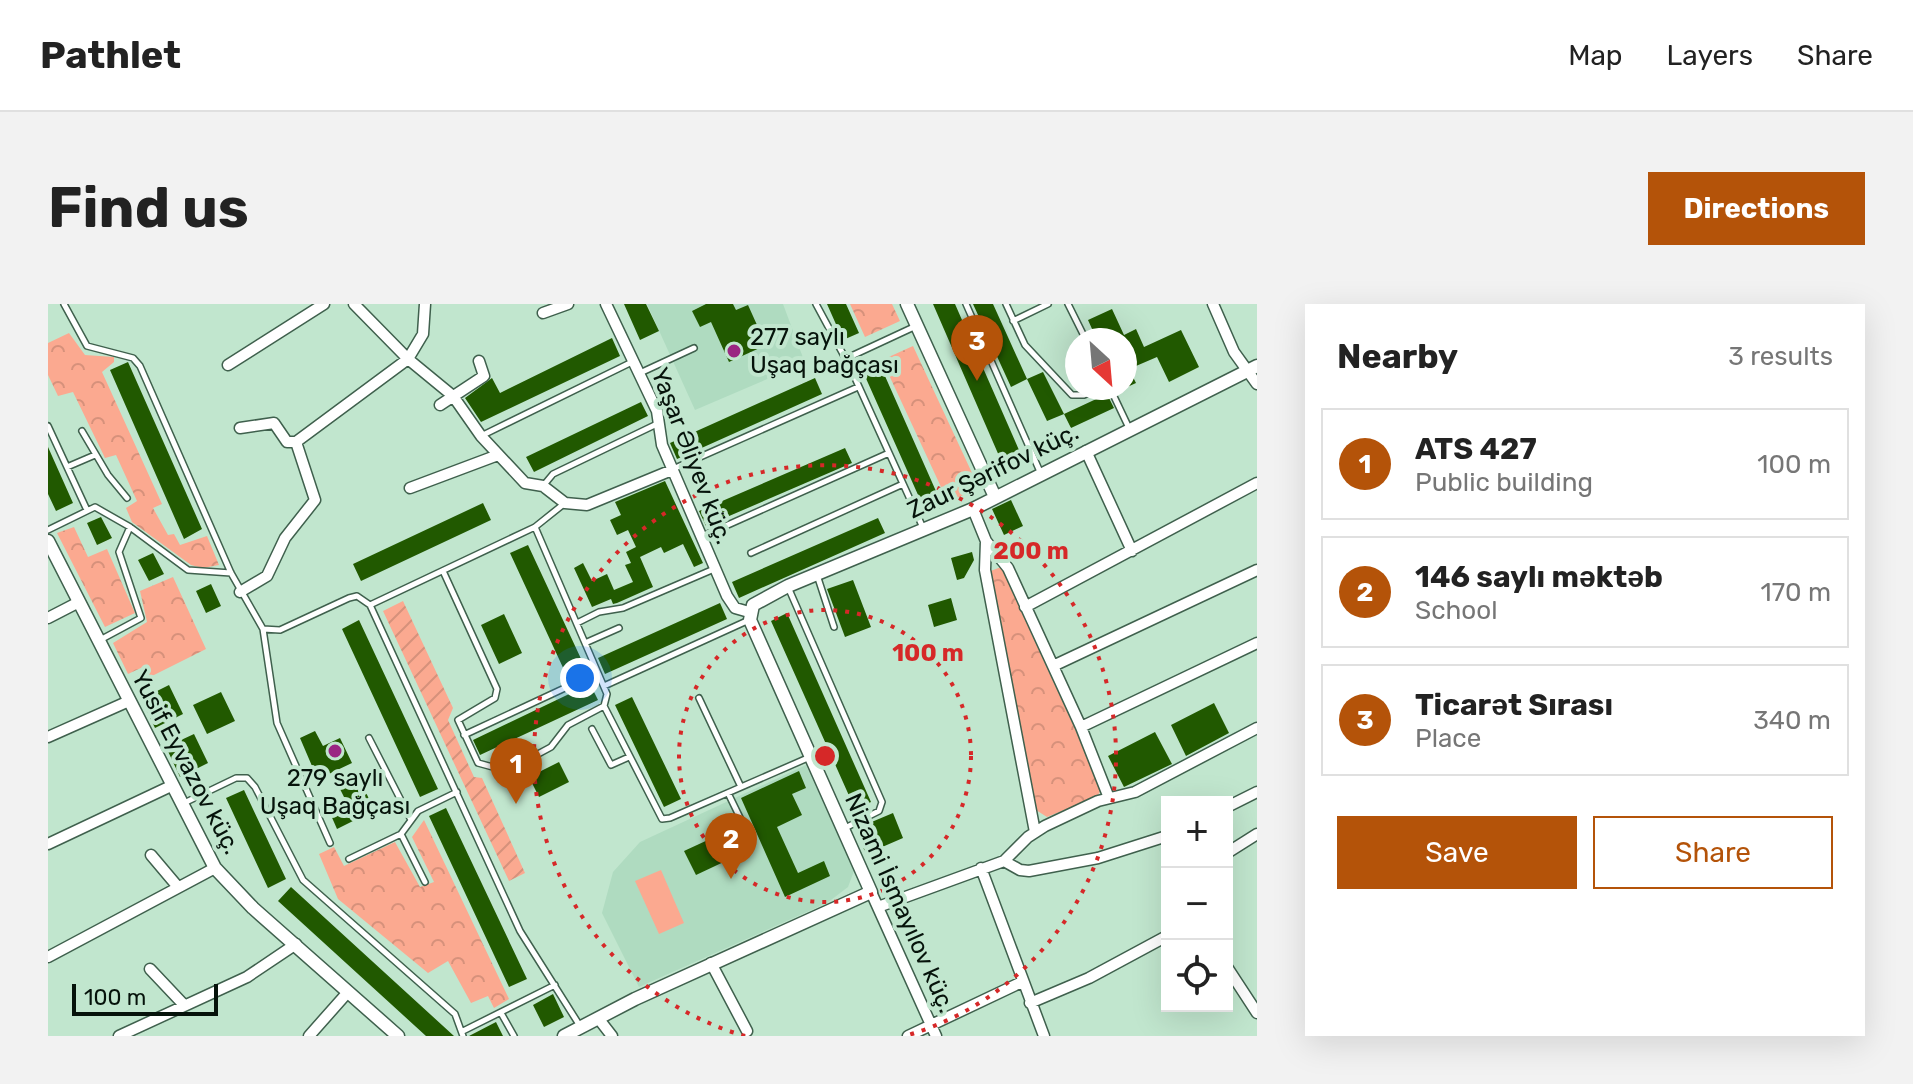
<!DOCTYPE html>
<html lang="en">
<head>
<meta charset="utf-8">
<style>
  body { margin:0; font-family:Rubik,sans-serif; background:#f2f2f2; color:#222 }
  .controls { position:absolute; right:24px; bottom:24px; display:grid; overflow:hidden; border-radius:0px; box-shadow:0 8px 32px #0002 }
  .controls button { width:72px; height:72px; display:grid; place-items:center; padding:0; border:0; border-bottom:2px solid #e0e0e0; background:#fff; color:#222; font:40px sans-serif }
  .compass { position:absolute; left:1017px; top:24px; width:72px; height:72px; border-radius:50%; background:#fff; box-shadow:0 8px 32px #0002; rotate:154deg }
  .scale { position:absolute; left:24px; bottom:20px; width:146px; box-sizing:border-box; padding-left:8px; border:4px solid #06130b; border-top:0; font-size:22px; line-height:28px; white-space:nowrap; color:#06130b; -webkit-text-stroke:6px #c1e6ce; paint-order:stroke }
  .you { position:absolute; left:532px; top:374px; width:28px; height:28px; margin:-20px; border:6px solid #fff; border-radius:50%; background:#1a73e8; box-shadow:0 0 0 12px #1a73e833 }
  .badge { display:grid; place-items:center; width:52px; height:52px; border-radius:50%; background:#b45309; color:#fff; font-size:26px; font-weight:700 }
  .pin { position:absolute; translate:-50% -66px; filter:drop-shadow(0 2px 4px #0008) }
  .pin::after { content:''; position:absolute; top:42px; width:28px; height:24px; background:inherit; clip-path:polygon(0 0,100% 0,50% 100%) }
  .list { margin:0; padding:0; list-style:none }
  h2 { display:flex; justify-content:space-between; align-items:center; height:104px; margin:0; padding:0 32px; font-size:34px }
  h2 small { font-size:26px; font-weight:400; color:#767676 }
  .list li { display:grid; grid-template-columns:52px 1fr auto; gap:24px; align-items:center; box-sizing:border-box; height:112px; margin:0 16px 16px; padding:0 16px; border:2px solid #e0e0e0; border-radius:0px }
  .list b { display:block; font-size:30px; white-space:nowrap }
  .list p { margin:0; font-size:26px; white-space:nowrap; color:#767676 }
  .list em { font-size:26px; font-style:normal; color:#767676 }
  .actions { display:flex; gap:16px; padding:24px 32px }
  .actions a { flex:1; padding:18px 0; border:2px solid #b45309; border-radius:0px; text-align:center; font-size:28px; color:#b45309 }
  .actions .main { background:#b45309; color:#fff }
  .icon { flex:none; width:44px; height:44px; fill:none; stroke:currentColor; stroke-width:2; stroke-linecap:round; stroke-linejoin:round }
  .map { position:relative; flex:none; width:1209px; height:732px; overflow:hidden; border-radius:0px }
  header { display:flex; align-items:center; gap:48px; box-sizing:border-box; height:112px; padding:0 40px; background:#fff; border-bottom:2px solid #e0e0e0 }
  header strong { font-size:38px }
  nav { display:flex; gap:44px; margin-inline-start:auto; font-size:28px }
  .intro { display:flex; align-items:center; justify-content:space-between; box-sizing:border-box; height:192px; padding:0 48px }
  h1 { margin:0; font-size:56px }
  .button { padding:20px 36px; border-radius:0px; background:#b45309; color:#fff; font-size:28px; font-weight:700 }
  main { display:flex; gap:48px; padding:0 48px }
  aside { flex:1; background:#fff; border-radius:0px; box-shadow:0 8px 32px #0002 }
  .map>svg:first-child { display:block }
  .built { fill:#afdbc0 }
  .park { fill:url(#park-crowns) }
  .garden { fill:url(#garden-furrows) }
  .pitch { fill:#fba990 }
  .building { fill:#215900 }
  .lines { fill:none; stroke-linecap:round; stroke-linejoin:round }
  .service-casing { stroke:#3f604d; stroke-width:8 }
  .minor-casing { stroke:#3f604d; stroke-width:13 }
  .tertiary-casing { stroke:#3f604d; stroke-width:15 }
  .service { stroke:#fff; stroke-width:5 }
  .minor { stroke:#fff; stroke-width:10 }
  .tertiary { stroke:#fff; stroke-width:12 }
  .ring { fill:none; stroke:#d62828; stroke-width:4; stroke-dasharray:4 8 }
  .poi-dot { fill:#9a2682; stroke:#c1e6ce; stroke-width:3 }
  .labels { text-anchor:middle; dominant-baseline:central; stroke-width:8; stroke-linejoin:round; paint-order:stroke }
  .poi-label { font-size:24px; fill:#06130b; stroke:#c1e6ce; text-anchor:start }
  .street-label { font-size:24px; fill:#06130b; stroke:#c1e6ce }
  .centre { fill:#d62828; stroke:#c1e6ce; stroke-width:4 }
  .ring-label { font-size:24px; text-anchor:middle; font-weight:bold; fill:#d62828; stroke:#c1e6ce; stroke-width:8; stroke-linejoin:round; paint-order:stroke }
</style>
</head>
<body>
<header>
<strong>Pathlet</strong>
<nav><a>Map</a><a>Layers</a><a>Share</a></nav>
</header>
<div class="intro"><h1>Find us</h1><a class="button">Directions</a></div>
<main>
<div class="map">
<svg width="1209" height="732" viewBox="0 0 1209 732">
  <defs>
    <pattern id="park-crowns" width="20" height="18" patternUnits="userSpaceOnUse" patternTransform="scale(2)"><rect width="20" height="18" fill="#fba990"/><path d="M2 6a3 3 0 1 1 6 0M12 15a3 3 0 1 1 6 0" fill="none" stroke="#d6917b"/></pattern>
    <pattern id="garden-furrows" width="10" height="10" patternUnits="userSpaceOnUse" patternTransform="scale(2)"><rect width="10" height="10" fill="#fba990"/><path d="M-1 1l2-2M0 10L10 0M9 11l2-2" fill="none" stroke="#d6917b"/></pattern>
  </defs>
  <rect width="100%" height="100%" fill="#c1e6ce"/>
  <path class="built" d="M599,0H735L757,59L647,106Z
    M758,461L806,567L800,583L779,599L591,683L554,609L565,568L592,538Z"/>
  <path class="park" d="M802,0H844L852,17L817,33Z
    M21,29L37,51L66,53V58L54,68L114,200L105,204L120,231L126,230L132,241L159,232L171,261L155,264L143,261L84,218L78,204L89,197L68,151L57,154L25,88L10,92L0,71V39Z
    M865,42L931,184L900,198L834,56Z
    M26,223L40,253L59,245L87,309L57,323L9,229Z
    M953,263L1054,484L1049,493L999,513L988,506L940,268Z
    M125,273L158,345L102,373L97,362L80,370L65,339L99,318L92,287Z
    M376,516L461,695L446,704L440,692L423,699L400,657L380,669L290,595L271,550L286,543L296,562L347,538L372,583L386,578L364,533Z"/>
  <path class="garden" d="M355,297L405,404L400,416L426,473L434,474L477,569L461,577L335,307Z"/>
  <path class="pitch" d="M613,566L636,619L611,630L587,577Z"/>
  <path class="building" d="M576,0H598L611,27L592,36Z
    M658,0H685L688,6L700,1L718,41L681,58L663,18L652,23L644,7Z
    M779,0H798L811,29L795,36Z
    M885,0H907L974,153L955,161Z
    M925,0H945L979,75L963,83Z
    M1064,5L1076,31L1088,25L1096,43L1133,26L1151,63L1121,78L1109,53L1081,65L1088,79L1077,84V36H1049L1040,16Z
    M564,34L572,52L433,118L417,94L444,74L452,89Z
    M829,54L895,203L879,211L812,61Z
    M80,58L154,225L136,235L62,66Z
    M995,68L1016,110L999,117L979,75Z
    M767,74L774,90L629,155L622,139Z
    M1059,90L1066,104L1023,124L1016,110Z
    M593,98L600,112L486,168L478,153Z
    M0,143L25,199L8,207L0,190Z
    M797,144L804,159L658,222L651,207Z
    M617,177L655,259L646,263L635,240L616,249L613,243L592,253L605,283L569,299L565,300L563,295L544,303L526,264L535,259L544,277L559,270L566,286L585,278L577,261L583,259L578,248L588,243L580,226L569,231L562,216L573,211L567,198Z
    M963,196L975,222L956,231L944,205Z
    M435,199L443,216L313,277L305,260Z
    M53,213L64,234L49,241L39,219Z
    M830,214L837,229L691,294L684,278Z
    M480,241L535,359L517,368L462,249Z
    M924,248L926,256L916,274L909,276L903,254Z
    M105,249L116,270L101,277L90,256Z
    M805,276L823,323L797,333L779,285Z
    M163,280L173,302L158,309L148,287Z
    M903,294L909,316L886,323L880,301Z
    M672,299L679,315L557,370L550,354Z
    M739,309L823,498L807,505L723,317Z
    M456,310L474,349L451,360L433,321Z
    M311,316L390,485L372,493L294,325Z
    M542,380L550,396L432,451L425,436Z
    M121,381L135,410L107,424L93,395Z
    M173,388L187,417L159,430L145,401Z
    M584,393L633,495L616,503L567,401Z
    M1166,399L1181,429L1138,452L1123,421Z
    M267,427L275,442L292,434L304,459L266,477L260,464L264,462L252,434Z
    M1107,428L1124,460L1076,483L1060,452Z
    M146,430L160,459L132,473L118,443Z
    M511,458L521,478L491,493L481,473Z
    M751,467L758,484L744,490L754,511L729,523L750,569L776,557L782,572L737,593L693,494Z
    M310,472L323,499L303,508L307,516L289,525L282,509L300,501L290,481Z
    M196,486L238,575L220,584L178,494Z
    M398,504L479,675L461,683L381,512Z
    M845,509L855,534L818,550L807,525Z
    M688,523L699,547L648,571L636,547Z
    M243,583L406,732H378L230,597Z
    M505,690L516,713L496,723L485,701Z
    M448,718L455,732H421Z"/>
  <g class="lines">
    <g class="service-casing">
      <path id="service" d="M16,0L39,42L85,54L92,62L183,269L215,325L232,326L301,294L309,292L322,301L487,223L517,199
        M768,0L802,63L876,226
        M918,0L993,170
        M958,0L977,41L1024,91H1036L1054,84
        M1020,0L1038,36
        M965,17L1000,0
        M797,55L868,22
        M592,69L646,44
        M1062,84L1081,124
        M0,122L38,204
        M34,127L60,171L79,194
        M433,132L584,58
        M19,163L47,151
        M625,165L810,83
        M495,182L505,170L611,119
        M487,223L559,390L556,402L614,515L622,514L762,453
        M0,226L47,203L82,223L140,266L183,269
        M655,232L841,149
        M703,249L855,180
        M395,267L449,385L447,394L410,416L430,459L452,465L466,463L503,443L520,421L556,402
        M769,271L786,323
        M740,283L834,498L831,507L797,524
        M322,301L472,627L532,722
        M529,319L551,308L575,304L666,265
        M215,325L229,419L282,539
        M52,336L93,314L71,248L82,223
        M537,339L571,324
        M556,382L701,316
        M651,394L693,483
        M544,425L563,461L581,453
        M416,431L549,369
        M321,434L362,514
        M680,489L697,524
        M134,500L188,474H199L207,483L255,576L407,710L415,732
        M353,530L377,578
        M301,555L353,530L370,507L409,488
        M453,709L466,732
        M415,727L507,681"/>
    </g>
    <g class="minor-casing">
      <path id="minor" d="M306,0L360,55L405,92L433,132L477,179L495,182L517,199L539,201L624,166
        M558,0L609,107L614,141L679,292L687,304L701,308
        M1165,0L1186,48L1209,80
        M495,9L520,0
        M180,61L276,0
        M392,101L436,72L431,57
        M192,124L226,119L239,138H248
        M1038,147L1084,247
        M362,184L450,151
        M925,205L938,237L937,266L987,528
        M938,237L960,264L1033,423L1061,494
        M192,288L219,272L237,234L267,196L248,138L360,55L375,30L377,0
        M977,303L1209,179
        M0,314L31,298
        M1005,362L1209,266
        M1033,423L1209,339
        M0,433L81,397
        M1179,503L1209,488
        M0,540L123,482
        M1179,549L1209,530
        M103,551L130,583
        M956,557L972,566L981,567L1050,554L1119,532
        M933,564L996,732
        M823,588L888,732
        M830,603L956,557L980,533L997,522L1050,497L1087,488L1209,424
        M0,653L167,564
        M663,659L699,727
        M1179,663L1209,709
        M102,665L136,701
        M982,699L1041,674L1119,632
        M550,714L564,732
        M71,732L199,673L248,640
        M261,732L300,688
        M860,732L974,678"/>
    </g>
    <g class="tertiary-casing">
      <path id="tertiary" d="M859,0L947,193
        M0,237L167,564L205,604L350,732
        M516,732L587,695L823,588L702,316L705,301L740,282L925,205L1209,62"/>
    </g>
    <use href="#service" class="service"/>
    <use href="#minor" class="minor"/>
    <use href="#tertiary" class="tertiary"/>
  </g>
  <g class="ring">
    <circle cx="777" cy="452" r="146"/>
    <path d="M697 732A291 291 0 1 1 857 732"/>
  </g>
  <g class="poi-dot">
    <circle cx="686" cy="47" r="8"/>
    <circle cx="287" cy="447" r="8"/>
  </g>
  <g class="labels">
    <g class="poi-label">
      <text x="702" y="33">277 saylı<tspan x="702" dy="28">Uşaq bağçası</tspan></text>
      <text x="287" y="474" text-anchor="middle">279 saylı<tspan x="287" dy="28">Uşaq Bağçası</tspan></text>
    </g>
    <g class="street-label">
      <text transform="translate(644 152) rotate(69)">Yaşar Əliyev küç.</text>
      <text transform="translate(945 167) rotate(-26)">Zaur Şərifov küç.</text>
      <text transform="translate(138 458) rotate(62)">Yusif Eyvazov küç.</text>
      <text transform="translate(852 599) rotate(66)">Nizami İsmayılov küç.</text>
    </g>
  </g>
  <circle cx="777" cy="452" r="12" class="centre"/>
  <g class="ring-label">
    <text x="983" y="255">200 m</text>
    <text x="880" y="357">100 m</text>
  </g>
</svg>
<div class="controls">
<button>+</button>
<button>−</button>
<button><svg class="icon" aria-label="locate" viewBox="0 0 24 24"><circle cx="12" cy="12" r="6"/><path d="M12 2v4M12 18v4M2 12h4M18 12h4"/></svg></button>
</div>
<svg class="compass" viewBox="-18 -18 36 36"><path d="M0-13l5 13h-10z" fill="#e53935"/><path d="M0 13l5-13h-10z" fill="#767676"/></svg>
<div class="scale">100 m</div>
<div class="you"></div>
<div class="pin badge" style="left:468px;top:500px">1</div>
<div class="pin badge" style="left:683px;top:575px">2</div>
<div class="pin badge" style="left:929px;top:77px">3</div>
</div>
<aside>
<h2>Nearby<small>3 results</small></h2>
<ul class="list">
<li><span class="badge">1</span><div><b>ATS 427</b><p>Public building</p></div><em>100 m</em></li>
<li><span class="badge">2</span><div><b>146 saylı məktəb</b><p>School</p></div><em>170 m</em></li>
<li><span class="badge">3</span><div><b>Ticarət Sırası</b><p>Place</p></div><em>340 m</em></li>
</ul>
<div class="actions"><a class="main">Save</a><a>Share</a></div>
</aside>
</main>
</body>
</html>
